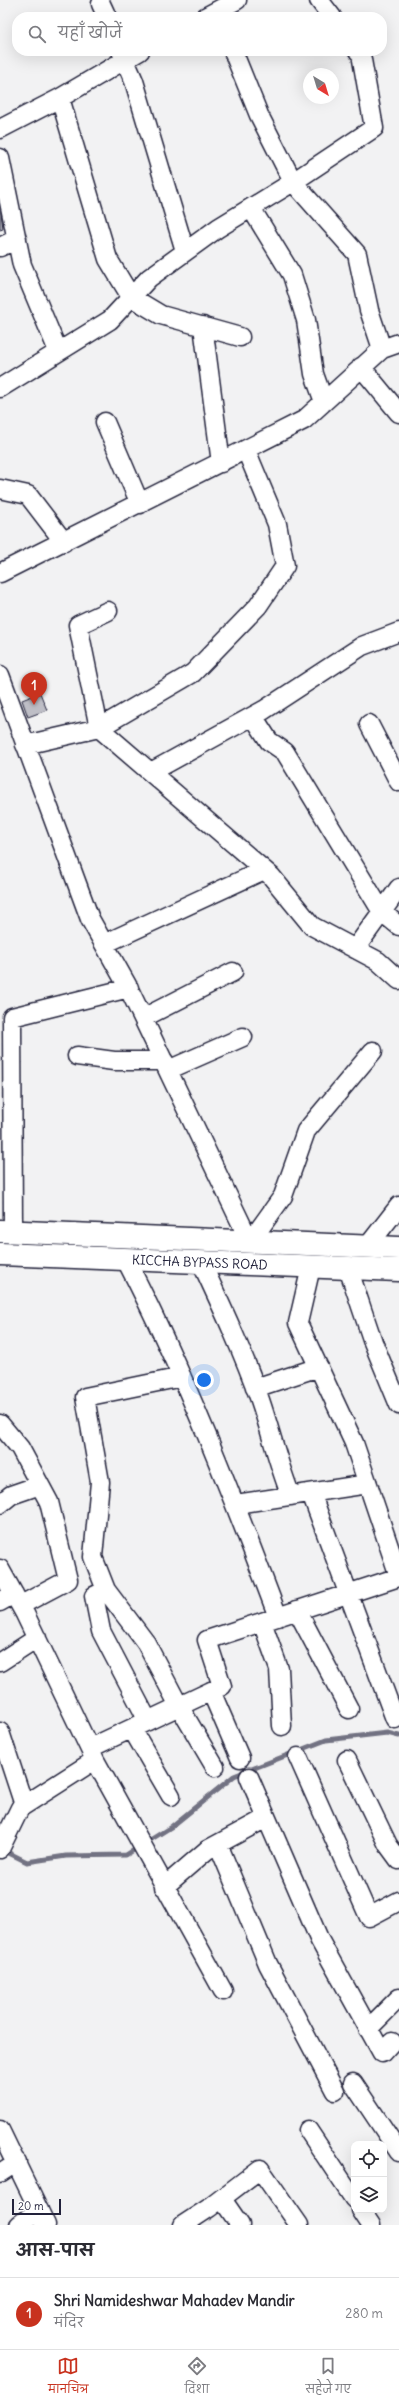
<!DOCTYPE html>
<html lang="hi">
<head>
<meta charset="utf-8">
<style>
  body { margin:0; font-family:Delius,"Playpen Sans Deva",sans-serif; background:#f7f7f7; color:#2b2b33 }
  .controls { position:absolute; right:12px; bottom:12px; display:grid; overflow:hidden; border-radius:8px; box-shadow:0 4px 16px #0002 }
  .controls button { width:36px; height:36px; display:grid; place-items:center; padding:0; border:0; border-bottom:1px solid #e1e1e2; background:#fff; color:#2b2b33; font:20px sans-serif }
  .compass { position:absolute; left:303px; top:68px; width:36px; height:36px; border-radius:50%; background:#fff; box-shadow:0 4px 16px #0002; rotate:142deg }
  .scale { position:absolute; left:12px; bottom:10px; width:49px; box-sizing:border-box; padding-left:4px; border:2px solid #22223b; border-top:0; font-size:11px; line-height:14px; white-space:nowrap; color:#22223b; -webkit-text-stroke:3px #fff; paint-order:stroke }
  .you { position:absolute; left:204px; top:1380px; width:14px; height:14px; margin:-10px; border:3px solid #fff; border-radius:50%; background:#1a73e8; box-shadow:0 0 0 6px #1a73e833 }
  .badge { display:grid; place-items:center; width:26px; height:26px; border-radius:50%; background:#c8321e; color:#fff; font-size:13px; font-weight:700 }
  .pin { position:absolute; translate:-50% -33px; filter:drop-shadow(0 1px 2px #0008) }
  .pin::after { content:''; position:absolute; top:21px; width:14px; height:12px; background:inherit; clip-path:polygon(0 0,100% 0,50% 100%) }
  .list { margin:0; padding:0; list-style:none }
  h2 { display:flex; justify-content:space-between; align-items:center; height:52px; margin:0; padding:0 16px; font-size:17px }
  h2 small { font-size:13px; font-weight:400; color:#7c7c81 }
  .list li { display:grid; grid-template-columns:26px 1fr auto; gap:12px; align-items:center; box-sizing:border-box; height:72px; padding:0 16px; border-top:1px solid #e1e1e2 }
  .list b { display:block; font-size:15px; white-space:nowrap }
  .list p { margin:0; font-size:13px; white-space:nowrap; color:#7c7c81 }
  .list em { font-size:13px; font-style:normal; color:#7c7c81 }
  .icon { flex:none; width:22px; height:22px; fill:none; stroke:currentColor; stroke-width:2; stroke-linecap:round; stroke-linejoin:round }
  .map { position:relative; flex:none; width:399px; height:2225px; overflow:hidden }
  .search { position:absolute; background:#fff; box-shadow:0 4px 16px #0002; left:12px; right:12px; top:12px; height:44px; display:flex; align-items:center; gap:10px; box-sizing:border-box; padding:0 14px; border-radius:16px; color:#7c7c81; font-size:15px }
  .sheet { height:124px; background:#fff }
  nav { display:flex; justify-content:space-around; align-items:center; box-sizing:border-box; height:56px; border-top:1px solid #e1e1e2; background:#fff; font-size:11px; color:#7c7c81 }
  nav a { display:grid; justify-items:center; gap:2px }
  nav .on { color:#c8321e }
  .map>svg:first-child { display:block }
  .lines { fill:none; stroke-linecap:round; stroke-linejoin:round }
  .stream { stroke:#727282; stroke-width:5 }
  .building { fill:#bebec6; stroke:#22223b }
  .minor-casing { stroke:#22223b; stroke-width:21 }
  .major-casing { stroke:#22223b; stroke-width:25 }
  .minor { stroke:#fff; stroke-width:18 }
  .major { stroke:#fff; stroke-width:22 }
  .labels { text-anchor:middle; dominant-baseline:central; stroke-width:3; stroke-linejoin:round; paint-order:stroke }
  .street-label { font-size:13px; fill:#22223b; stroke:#fff }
</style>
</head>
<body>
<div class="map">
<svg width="399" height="2225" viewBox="0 0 399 2225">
  <rect width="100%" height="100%" fill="#f2f2f3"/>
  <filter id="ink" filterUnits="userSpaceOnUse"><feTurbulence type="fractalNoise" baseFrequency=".025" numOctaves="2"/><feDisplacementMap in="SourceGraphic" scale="8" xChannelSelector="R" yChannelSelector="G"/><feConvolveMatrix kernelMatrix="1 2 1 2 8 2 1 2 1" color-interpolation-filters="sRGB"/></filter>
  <g filter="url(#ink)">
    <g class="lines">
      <path class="stream" d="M3,1850L27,1862L66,1856L126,1855L171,1827L234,1776L326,1740L387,1733L399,1736"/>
    </g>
    <path class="building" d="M0,201L3,229L0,230Z
      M40,693L47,710L28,717L22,700Z"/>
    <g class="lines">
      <g class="minor-casing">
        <path id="minor" d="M319,0L332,17
          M101,4L107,17
          M205,17L237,0
          M121,51L134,81L185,251
          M233,51L259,115L293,182L357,254L369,310L382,349
          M60,98L108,259L131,297L161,315L240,337
          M0,129L60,98L140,51
          M0,158L22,265L58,351
          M251,208L292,275L306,320L314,374L324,402
          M0,247L17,239
          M203,326L221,463
          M361,367L399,413
          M0,388L110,320L149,278L218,228L293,182L374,128L361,54L358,51
          M105,422L140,504
          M0,489L28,495L64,542
          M0,573L304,420L382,349L399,343
          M108,611L78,625L99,728L193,673L258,606L285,566L277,524L246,450
          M0,675L90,919L127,985L250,1242L283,1196L306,1131L373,1051
          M253,716L269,741L285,752L382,912L399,926
          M369,724L399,782
          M25,745L99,728L271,876L312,926L378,961L399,980
          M151,772L264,710L362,646L399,632
          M104,944L264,870
          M355,949L399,888
          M143,1018L233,972
          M77,1056L114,1061H164
          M168,1070L243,1037
          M13,1231L12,1017L129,988
          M367,1247L399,1206
          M125,1258C185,1374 232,1495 278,1617
          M201,1262C222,1307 243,1352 260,1400C271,1432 278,1464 291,1496
          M311,1267L298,1323L354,1443L399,1576
          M348,1268L373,1342L399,1405
          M182,1377L85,1397L100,1482L93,1557L106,1590L146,1643L179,1706L215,1767
          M255,1388L319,1367
          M0,1424L20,1448L49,1502L68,1580L21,1605
          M311,1493L395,1719
          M0,1504L11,1495L40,1485
          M236,1504L368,1484
          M0,1569L25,1614L95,1760L223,1991
          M106,1590L94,1596L101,1631L148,1721
          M0,1602L14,1594
          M297,1610L349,1709
          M262,1622L279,1669L282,1726
          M0,1662L37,1638
          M211,1691L240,1758
          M132,1729L171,1796
          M0,1732L24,1805
          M90,1748L222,1686L207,1640L399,1577
          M298,1757L369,1917L399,1901
          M347,1760L388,1845L399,1860
          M249,1777L320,1941L382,2053L392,2042
          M218,1844L268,1964L335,2091
          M0,1849L20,1808L95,1760
          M164,1887L207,1850L266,1818
          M368,2029L399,1998
          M353,2083L399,2152
          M0,2130L46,2225
          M308,2130L354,2199
          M0,2173L17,2162
          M222,2199L240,2225
          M361,2210L371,2225
          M19,2225L39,2210
          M183,2225L209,2208L260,2169L299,2225"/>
      </g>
      <g class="major-casing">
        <g id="major">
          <path d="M0,1231L399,1248"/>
          <path id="s1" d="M0,1254L399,1270"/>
        </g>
      </g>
      <use href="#minor" class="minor"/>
      <use href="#major" class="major"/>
    </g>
  </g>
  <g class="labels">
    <g class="street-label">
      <text stroke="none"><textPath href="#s1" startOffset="200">KICCHA BYPASS ROAD</textPath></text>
    </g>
  </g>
</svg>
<div class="controls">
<button><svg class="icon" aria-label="locate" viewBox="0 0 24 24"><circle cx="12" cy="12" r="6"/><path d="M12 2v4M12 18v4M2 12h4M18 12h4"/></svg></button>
<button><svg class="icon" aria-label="layers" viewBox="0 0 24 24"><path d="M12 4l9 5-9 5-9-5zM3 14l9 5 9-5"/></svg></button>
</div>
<svg class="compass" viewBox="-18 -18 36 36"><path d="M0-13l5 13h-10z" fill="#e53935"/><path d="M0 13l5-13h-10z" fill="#7c7c81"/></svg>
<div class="scale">20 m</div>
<div class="you"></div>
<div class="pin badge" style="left:34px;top:705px">1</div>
<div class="search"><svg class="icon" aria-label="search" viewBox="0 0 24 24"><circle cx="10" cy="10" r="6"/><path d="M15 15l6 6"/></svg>यहाँ खोजें</div>
</div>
<section class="sheet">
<h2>आस-पास<small></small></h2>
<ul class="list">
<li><span class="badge">1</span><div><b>Shri Namideshwar Mahadev Mandir</b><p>मंदिर</p></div><em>280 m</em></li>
</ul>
</section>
<nav>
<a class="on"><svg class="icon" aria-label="map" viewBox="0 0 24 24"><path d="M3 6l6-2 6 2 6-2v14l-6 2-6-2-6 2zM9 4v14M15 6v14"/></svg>मानचित्र</a>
<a><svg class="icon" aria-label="directions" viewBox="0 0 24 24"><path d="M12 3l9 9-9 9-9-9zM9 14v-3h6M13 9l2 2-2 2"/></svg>दिशा</a>
<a><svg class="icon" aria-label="saved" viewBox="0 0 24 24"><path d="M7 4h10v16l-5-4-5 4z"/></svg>सहेजे गए</a>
</nav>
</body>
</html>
